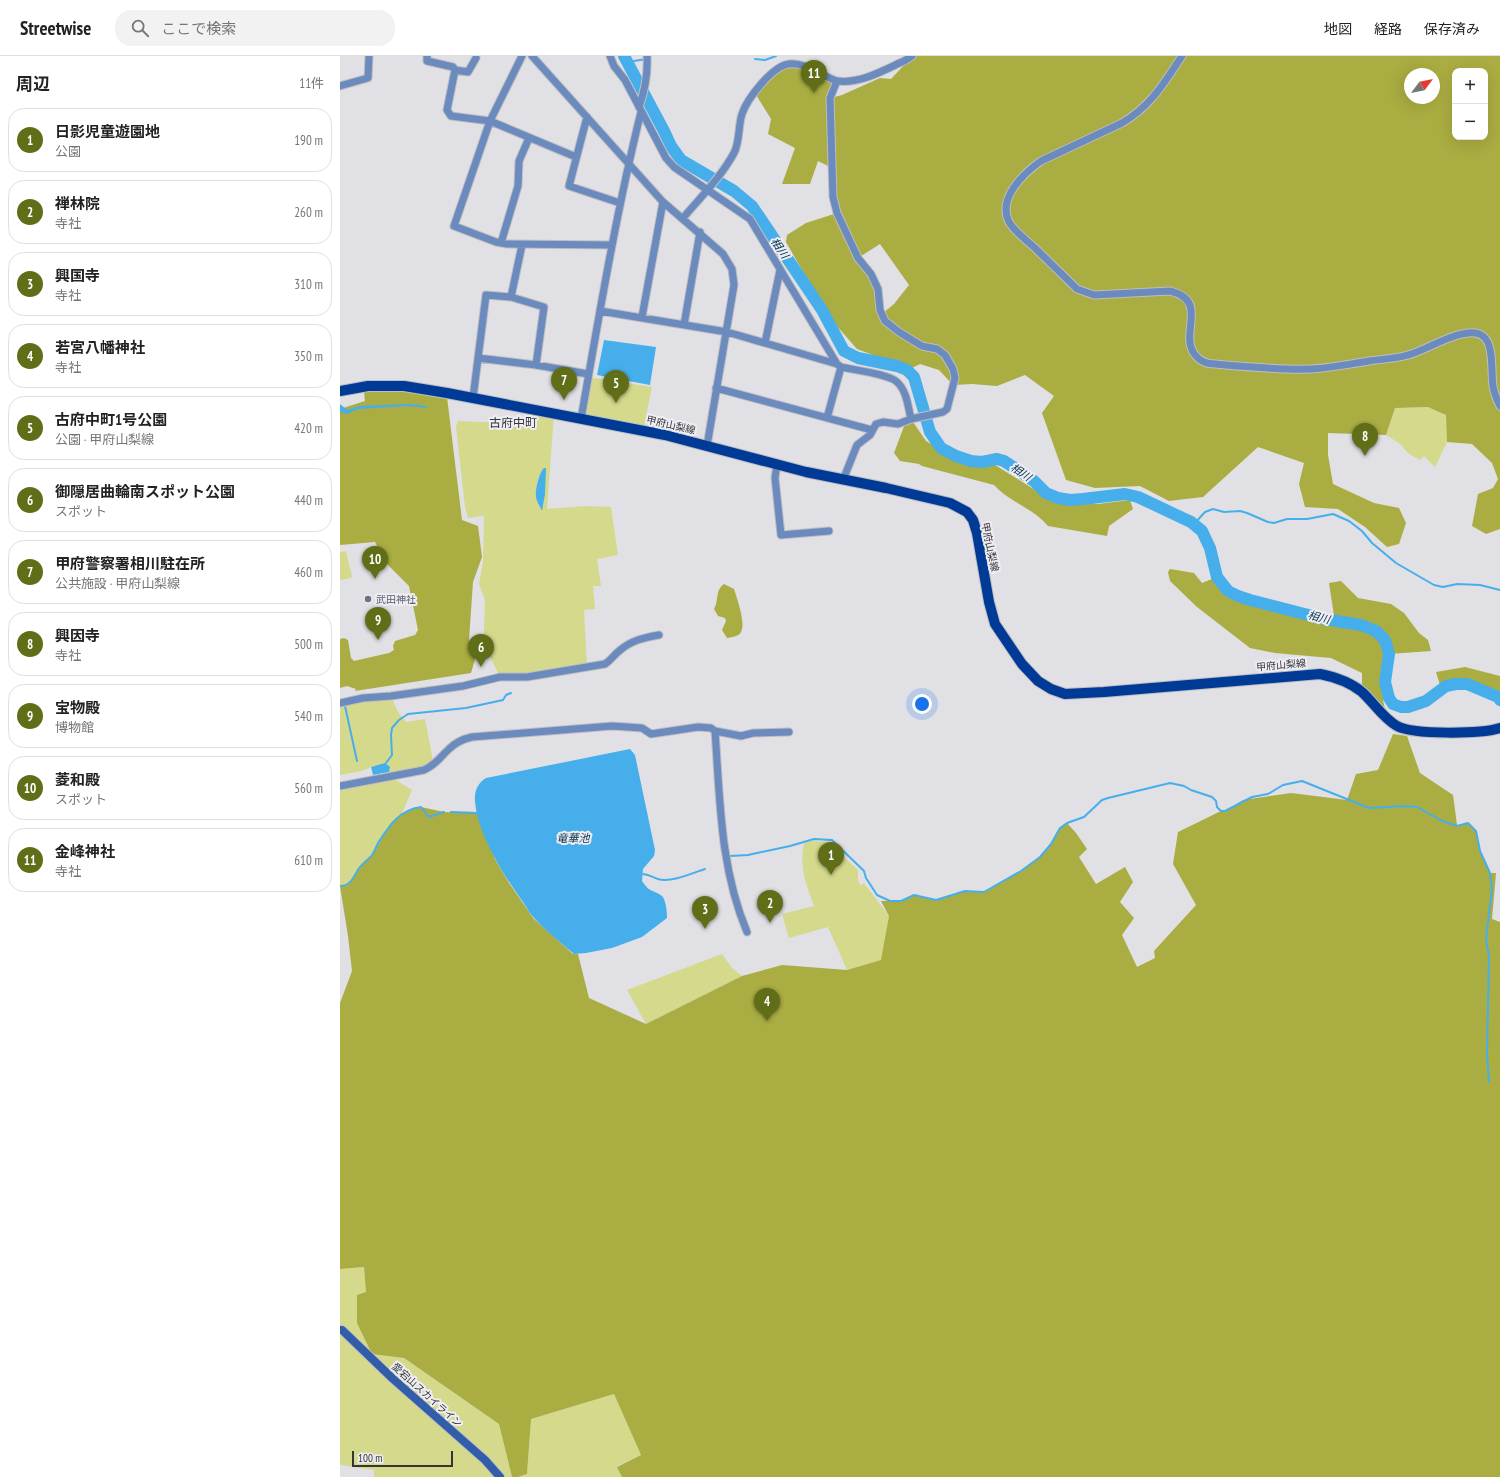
<!DOCTYPE html>
<html lang="ja">
<head>
<meta charset="utf-8">
<style>
  body { margin:0; font-family:"PT Sans Narrow","Noto Sans JP",sans-serif; background:#f2f2f2; color:#222 }
  .controls { position:absolute; right:12px; top:12px; display:grid; overflow:hidden; border-radius:8px; box-shadow:0 4px 16px #0002 }
  .controls button { width:36px; height:36px; display:grid; place-items:center; padding:0; border:0; border-bottom:1px solid #e0e0e0; background:#fff; color:#222; font:20px sans-serif }
  .compass { position:absolute; left:1064px; top:12px; width:36px; height:36px; border-radius:50%; background:#fff; box-shadow:0 4px 16px #0002; rotate:58deg }
  .scale { position:absolute; left:12px; bottom:10px; width:101px; box-sizing:border-box; padding-left:4px; border:2px solid #353537; border-top:0; font-size:11px; line-height:14px; white-space:nowrap; color:#353537; -webkit-text-stroke:3px #ededf3; paint-order:stroke }
  .you { position:absolute; left:582px; top:648px; width:14px; height:14px; margin:-10px; border:3px solid #fff; border-radius:50%; background:#1a73e8; box-shadow:0 0 0 6px #1a73e833 }
  .badge { display:grid; place-items:center; width:26px; height:26px; border-radius:50%; background:#606e18; color:#fff; font-size:13px; font-weight:700 }
  .pin { position:absolute; translate:-50% -33px; filter:drop-shadow(0 1px 2px #0008) }
  .pin::after { content:''; position:absolute; top:21px; width:14px; height:12px; background:inherit; clip-path:polygon(0 0,100% 0,50% 100%) }
  .list { margin:0; padding:0; list-style:none }
  h2 { display:flex; justify-content:space-between; align-items:center; height:52px; margin:0; padding:0 16px; font-size:17px }
  h2 small { font-size:13px; font-weight:400; color:#767676 }
  .list li { display:grid; grid-template-columns:26px 1fr auto; gap:12px; align-items:center; box-sizing:border-box; height:64px; margin:0 8px 8px; padding:0 8px; border:1px solid #e0e0e0; border-radius:16px }
  .list b { display:block; font-size:15px; white-space:nowrap }
  .list p { margin:0; font-size:13px; white-space:nowrap; color:#767676 }
  .list em { font-size:13px; font-style:normal; color:#767676 }
  .icon { flex:none; width:22px; height:22px; fill:none; stroke:currentColor; stroke-width:2; stroke-linecap:round; stroke-linejoin:round }
  .map { position:relative; flex:none; width:1160px; height:1421px; overflow:hidden }
  header { display:flex; align-items:center; gap:24px; box-sizing:border-box; height:56px; padding:0 20px; background:#fff; border-bottom:1px solid #e0e0e0 }
  header strong { font-size:19px }
  nav { display:flex; gap:22px; margin-inline-start:auto; font-size:14px }
  .search { width:280px; height:36px; background:#f2f2f2; display:flex; align-items:center; gap:10px; box-sizing:border-box; padding:0 14px; border-radius:16px; color:#767676; font-size:15px }
  main { display:flex }
  aside { flex:1; background:#fff }
  .map>svg:first-child { display:block }
  .green { fill:#d5d98c }
  .forest { fill:#aaad41; fill-rule:evenodd }
  .water { fill:#46afeb }
  .lines { fill:none; stroke-linecap:round; stroke-linejoin:round }
  .stream { stroke:#46afeb; stroke-width:2 }
  .river { stroke:#46afeb; stroke-width:12 }
  .minor-casing { stroke:#bebec2; stroke-width:9 }
  .secondary-casing { stroke:#bebec2; stroke-width:10 }
  .primary-casing { stroke:#bebec2; stroke-width:12 }
  .minor { stroke:#6b8abd; stroke-width:7 }
  .secondary { stroke:#325da8; stroke-width:8 }
  .primary { stroke:#003a97; stroke-width:10 }
  .worship-dot { fill:#6b7280; stroke:#ededf3; stroke-width:1.5 }
  .labels { text-anchor:middle; dominant-baseline:central; stroke-width:4; stroke-linejoin:round; paint-order:stroke }
  .street-label { font-size:10px; fill:#353537; stroke:#ededf3 }
  .worship-label { font-size:10px; fill:#5b616d; stroke:#ededf3; text-anchor:start }
  .water-label { font-size:11px; font-style:italic; fill:#04334b; stroke:#ededf3 }
  .quarter-label { font-size:12px; fill:#353537; stroke:#ededf3 }
</style>
</head>
<body>
<header>
<strong>Streetwise</strong>
<div class="search"><svg class="icon" aria-label="search" viewBox="0 0 24 24"><circle cx="10" cy="10" r="6"/><path d="M15 15l6 6"/></svg>ここで検索</div>
<nav><a>地図</a><a>経路</a><a>保存済み</a></nav>
</header>
<main>
<aside>
<h2>周辺<small>11件</small></h2>
<ul class="list">
<li><span class="badge">1</span><div><b>日影児童遊園地</b><p>公園</p></div><em>190 m</em></li>
<li><span class="badge">2</span><div><b>禅林院</b><p>寺社</p></div><em>260 m</em></li>
<li><span class="badge">3</span><div><b>興国寺</b><p>寺社</p></div><em>310 m</em></li>
<li><span class="badge">4</span><div><b>若宮八幡神社</b><p>寺社</p></div><em>350 m</em></li>
<li><span class="badge">5</span><div><b>古府中町1号公園</b><p>公園 · 甲府山梨線</p></div><em>420 m</em></li>
<li><span class="badge">6</span><div><b>御隠居曲輪南スポット公園</b><p>スポット</p></div><em>440 m</em></li>
<li><span class="badge">7</span><div><b>甲府警察署相川駐在所</b><p>公共施設 · 甲府山梨線</p></div><em>460 m</em></li>
<li><span class="badge">8</span><div><b>興因寺</b><p>寺社</p></div><em>500 m</em></li>
<li><span class="badge">9</span><div><b>宝物殿</b><p>博物館</p></div><em>540 m</em></li>
<li><span class="badge">10</span><div><b>菱和殿</b><p>スポット</p></div><em>560 m</em></li>
<li><span class="badge">11</span><div><b>金峰神社</b><p>寺社</p></div><em>610 m</em></li>
</ul>
</aside>
<div class="map">
<svg width="1160" height="1421" viewBox="0 0 1160 1421">
  <rect width="100%" height="100%" fill="#e0e0e5"/>
  <path class="green" d="M248,321L312,331L303,375L241,363Z
    M1088,351L1106,358L1107,386L1095,411L1084,400L1080,404L1069,398L1059,387L1046,379L1055,352Z
    M191,354L214,358L207,453L245,450L271,451L278,499L257,503L261,530H253L255,553L244,554L247,611L160,621L147,595L144,574L145,544L139,528L143,505L144,460L128,462L125,451L116,371L118,365L188,368Z
    M5,495L6,496L12,520L11,522L0,524V496Z
    M51,640L58,656L66,666L85,663L94,710L51,721L72,734L62,758L48,771L32,799L18,813L10,827L6,830H0V730L50,720L48,716H49L33,710L22,715L0,719V647Z
    M472,785L488,786L518,814V824L520,829L524,827L549,860L542,904L507,914L488,871L449,882L442,858L474,850C466,828 459,811 464,787Z
    M382,898L392,912L402,920L306,968L287,934Z
    M24,1211L32,1298L64,1302L159,1368L172,1421H34V1414L0,1409V1213Z
    M274,1338L301,1399L277,1410L282,1421H178L187,1418L191,1363Z"/>
  <path class="forest" d="M574,0H1160V473L1146,478L1132,470L1138,438L1153,432L1158,423L1152,407L1132,388L1107,386L1106,359L1088,351L1055,352L1046,379L988,377V399L993,428L1034,447L1059,452L1066,467L1059,488L1047,491L1025,471L998,453L965,451L959,428L964,407L918,391L863,441L829,445L800,430L755,432L726,424L702,357L714,340L685,319L657,330L632,328L613,329L599,314L580,308L570,313L517,293L489,261L446,186L447,179L466,167L497,157L492,112L478,105L470,128H442L455,92L428,78L431,63L415,37L426,23L451,8L497,25L491,42L502,39L540,22L551,23L567,6ZM1115,15H1145V81H1115ZM1070,18H1094V42H1070ZM540,188L569,229L554,248L542,258L531,218L518,202Z
    M60,334L107,341L122,464L138,470L142,501L133,526L129,584L136,600L131,617L15,635L16,633L7,630L0,632V583L4,582L8,584L11,602L14,605L49,597L54,594L53,590L55,585L75,579L78,574L69,530L45,506L35,486L0,489V353L25,345L24,336Z
    M571,363L586,385L613,401L636,408L647,407L655,409L716,447L758,448L790,444L793,453L769,470L767,480L708,470C693,452 669,446 654,429L582,410L579,408L560,405L554,397L566,365Z
    M830,513L854,517L862,527L877,521L888,535L898,540L995,566L989,527L1001,525L1018,542L1051,548L1064,557L1079,577L1088,584L1091,595L1049,598L1042,618L1043,644L1047,663L1022,636V617L991,602L935,597L910,592L857,551L830,525L828,516Z
    M384,528L394,533C397,543 406,567 401,576C398,581 392,581 387,582L382,574L386,565L385,562L378,560L374,553C379,545 375,534 384,528Z
    M1125,611L1160,620V639L1158,641C1145,636 1133,629 1119,628C1112,627 1107,630 1100,629L1096,616Z
    M1053,678L1067,680L1080,717L1113,739L1117,769L1128,767L1136,775L1140,795L1150,817H1156L1152,863L1160,866V1421H282L277,1411L301,1399L274,1338L191,1363L187,1418L178,1421H172L159,1368L64,1302L32,1298L17,1267V1239L26,1236L24,1211L0,1213V947L12,915L8,880L0,830H6L10,827L21,810L32,799L51,767L62,758L73,752L81,751L104,756L137,757L155,803L169,827L194,863L233,898H238L249,942L306,968L402,920L442,909L507,914L541,904L549,860L541,845H561L574,839L596,844L625,835L644,836L681,815L700,801L711,788L720,772L727,767L736,777L747,793L739,801L756,828L785,811L793,826L780,846L794,862L782,879L797,911L815,902L814,895L856,849L833,808L838,776L881,755H885L903,744L951,737L1007,744L1016,718L1038,714Z"/>
  <path class="water" d="M264,284L316,291L310,329L257,319Z
    M0,348L7,354L19,350L70,348L87,350V352L68,350L18,353L7,358L0,356Z
    M204,412H206L205,438L202,455C200,450 196,445 196,440C195,434 200,415 204,412Z
    M290,693L295,699L315,794L314,800L303,813L302,825C310,837 312,833 322,840C326,844 327,856 327,862L302,881L272,892L246,897L234,898C221,887 207,876 195,863C190,858 187,852 183,846C164,820 137,777 135,745C134,735 138,727 146,722Z
    M45,707L50,711L49,716L33,719L31,711Z"/>
  <g class="lines">
    <path class="stream" d="M415,3L425,4L436,0
      M288,6L306,3
      M854,468L865,456L873,453L884,456L900,455L907,457L928,466L934,467L947,463H967L993,458L1009,465L1022,475L1032,487L1056,507L1094,529L1103,531L1117,528L1140,529L1160,534
      M5,650L17,705
      M46,707L52,699L51,679L52,672L59,664L68,658L126,652L163,644L166,639L171,637
      M111,756L137,757
      M390,800L408,799L450,790L474,783L492,784L524,815L526,822L537,839L550,845H561L574,839L596,844L625,835L644,836L681,815L700,801L711,788L720,772L727,767L744,761L762,744L768,742L830,727L844,730L851,734L872,741L876,745L877,751L881,755H885L912,741L928,738L943,729L962,725L1029,752L1064,750L1077,751L1102,765L1117,770L1128,767L1136,775L1140,795L1150,817L1152,833L1146,883L1149,900L1147,998L1149,1026
      M303,818C310,819 312,821 318,823C330,827 353,817 365,813
      M0,830C11,830 14,820 19,812C23,807 28,804 32,799C35,795 36,791 38,787C49,770 59,754 81,751L89,761L104,756"/>
    <path class="river" d="M284,0L324,75L331,90L341,104L394,135L412,150L482,254L504,295L518,302L557,310L567,314L574,321L590,376L601,392L616,400L631,405L642,406L657,403L664,405L694,425L706,437L718,442L730,444L743,443L785,438L798,441L851,466L862,475L870,492L877,521L888,535L898,540L910,544L984,563L1021,569L1036,575L1045,584L1049,598L1045,626L1049,642L1053,648L1061,651H1068L1086,645L1106,630L1116,628H1127L1158,641L1160,644"/>
    <g class="minor-casing">
      <path id="minor" d="M87,0V5L113,11L115,14L107,54L111,60L150,65L236,101
        M182,0L150,65L114,170L156,186L167,188L271,189
        M192,0L323,146L383,198L392,213L394,229L367,390
        M270,0L274,10L285,24L326,102L334,111L410,163L497,308
        M842,0C824,27 811,50 782,67L701,105C684,117 657,142 669,166C675,176 686,184 695,192C709,206 723,219 737,233L754,239L830,235C871,245 837,279 856,300C861,306 867,308 875,308C907,311 939,314 971,313C990,312 1010,308 1029,305C1041,303 1055,303 1068,299C1086,295 1128,266 1144,281C1154,290 1151,317 1153,330C1154,337 1157,344 1160,350
        M115,14L128,16L136,2
        M0,30L28,22L29,0
        M299,51C305,34 308,18 307,0
        M247,61L229,130L280,147
        M343,162C360,142 381,121 394,97C400,86 398,70 402,58C407,43 432,10 449,8C465,6 482,20 497,25
        M161,187L178,130L179,105L189,82
        M171,241L182,189
        M260,255L387,276L497,308L501,311C513,314 549,318 557,326C567,335 568,351 571,363L558,368L543,366L536,368L530,379L517,389L503,424
        M302,261L323,146
        M344,269L360,176
        M425,287L440,214
        M138,302L196,309L248,318
        M376,332L532,374
        M133,342L146,239L171,241L204,251L196,309
        M487,362L501,311
        M241,363C259,260 276,157 301,56
        M571,363L603,356L607,353L615,322L613,313L605,299L597,293L582,290L559,276L545,265L540,254L538,233L531,218L518,202L497,157L493,141L490,42L497,25C521,28 544,14 566,4L572,0
        M437,408L435,422L441,479L489,475
        M0,647L23,642L51,640L123,630L160,621H187L265,608C271,604 274,599 279,595C292,584 303,582 319,579
        M375,675C380,743 380,812 407,876
        M0,730L84,714C97,708 99,702 109,693C115,687 123,683 132,681L272,670L302,672L311,678L358,671L371,672L375,675L401,680L413,677L449,676"/>
    </g>
    <g class="secondary-casing">
      <path id="secondary" d="M0,1274H2L52,1322L145,1404L160,1421"/>
    </g>
    <g class="primary-casing">
      <path id="primary" d="M0,335L28,330H64L107,337L325,379L466,416L546,432L610,447L627,456L633,464L637,477L649,546L655,568L682,608L698,625L711,633L725,638L764,636L980,618C995,621 1010,626 1022,636C1034,647 1043,662 1057,670C1073,679 1142,678 1160,672"/>
    </g>
    <use href="#minor" class="minor"/>
    <use href="#secondary" class="secondary"/>
    <use href="#primary" class="primary"/>
  </g>
  <circle class="worship-dot" cx="28" cy="543" r="4"/>
  <g class="labels">
    <g class="street-label">
      <text transform="translate(331 369) rotate(13)">甲府山梨線</text>
      <text transform="translate(650 491) rotate(78)">甲府山梨線</text>
      <text transform="translate(941 609) rotate(-5)">甲府山梨線</text>
      <text transform="translate(87 1339) rotate(42)">愛宕山スカイライン</text>
    </g>
    <g class="worship-label">
      <text x="36" y="543">武田神社</text>
    </g>
    <g class="water-label">
      <text transform="translate(440 192) rotate(56)">相川</text>
      <text transform="translate(681 416) rotate(34)">相川</text>
      <text transform="translate(979 561) rotate(14)">相川</text>
      <text x="233" y="782">竜華池</text>
    </g>
    <g class="quarter-label">
      <text x="173" y="366">古府中町</text>
    </g>
  </g>
</svg>
<div class="controls">
<button>+</button>
<button>−</button>
</div>
<svg class="compass" viewBox="-18 -18 36 36"><path d="M0-13l5 13h-10z" fill="#e53935"/><path d="M0 13l5-13h-10z" fill="#767676"/></svg>
<div class="scale">100 m</div>
<div class="you"></div>
<div class="pin badge" style="left:491px;top:819px">1</div>
<div class="pin badge" style="left:430px;top:867px">2</div>
<div class="pin badge" style="left:365px;top:873px">3</div>
<div class="pin badge" style="left:427px;top:965px">4</div>
<div class="pin badge" style="left:276px;top:347px">5</div>
<div class="pin badge" style="left:141px;top:611px">6</div>
<div class="pin badge" style="left:224px;top:344px">7</div>
<div class="pin badge" style="left:1025px;top:400px">8</div>
<div class="pin badge" style="left:38px;top:584px">9</div>
<div class="pin badge" style="left:35px;top:523px">10</div>
<div class="pin badge" style="left:474px;top:37px">11</div>
</div>
</main>
</body>
</html>
